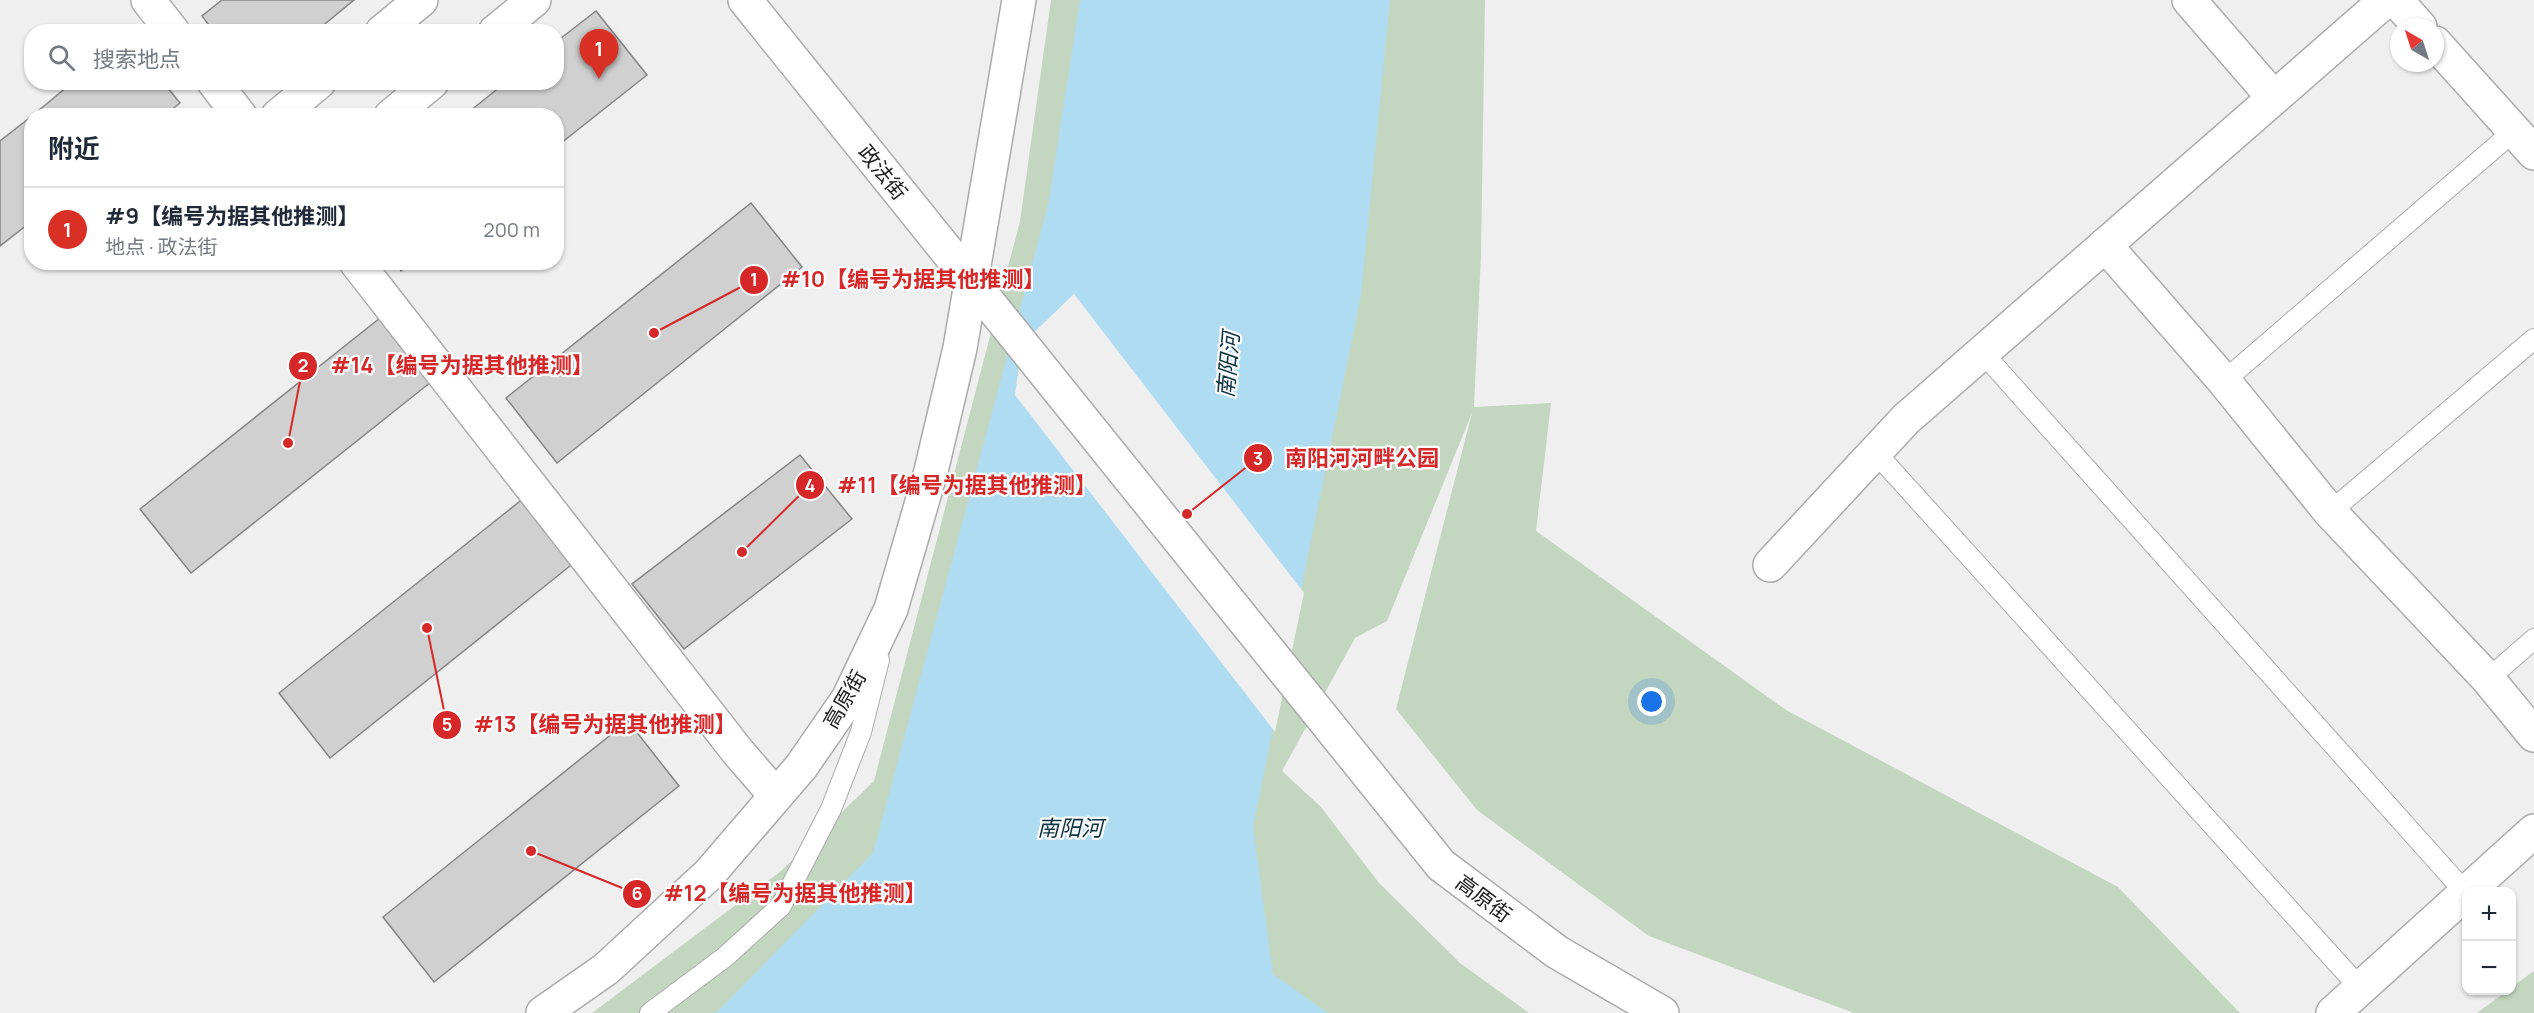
<!DOCTYPE html>
<html lang="zh">
<head>
<meta charset="utf-8">
<style>
  body { margin:0; font-family:Manrope,"Noto Sans SC",sans-serif; background:#f2f2f3; color:#1f2937 }
  .controls { position:absolute; right:18px; bottom:18px; display:grid; overflow:hidden; border-radius:12px; box-shadow:0 2px 4px #0004 }
  .controls button { width:54px; height:54px; display:grid; place-items:center; padding:0; border:0; border-bottom:2px solid #e0e1e3; background:#fff; color:#1f2937; font:30px sans-serif }
  .compass { position:absolute; left:2390px; top:18px; width:54px; height:54px; border-radius:50%; background:#fff; box-shadow:0 2px 4px #0004; rotate:321deg }
  .you { position:absolute; left:1652px; top:702px; width:21px; height:21px; margin:-15px; border:4px solid #fff; border-radius:50%; background:#1a73e8; box-shadow:0 0 0 9px #1a73e833 }
  .badge { display:grid; place-items:center; width:39px; height:39px; border-radius:50%; background:#d93025; color:#fff; font-size:20px; font-weight:700 }
  .pin { position:absolute; translate:-50% -50px; filter:drop-shadow(0 2px 3px #0008) }
  .pin::after { content:''; position:absolute; top:32px; width:21px; height:18px; background:inherit; clip-path:polygon(0 0,100% 0,50% 100%) }
  .list { margin:0; padding:0; list-style:none }
  h2 { display:flex; justify-content:space-between; align-items:center; height:78px; margin:0; padding:0 24px; font-size:26px }
  h2 small { font-size:20px; font-weight:400; color:#747a83 }
  .list li { display:grid; grid-template-columns:39px 1fr auto; gap:18px; align-items:center; box-sizing:border-box; height:84px; padding:0 24px; border-top:2px solid #e0e1e3 }
  .list b { display:block; font-size:22px; white-space:nowrap }
  .list p { margin:0; font-size:20px; white-space:nowrap; color:#747a83 }
  .list em { font-size:20px; font-style:normal; color:#747a83 }
  .icon { flex:none; width:33px; height:33px; fill:none; stroke:currentColor; stroke-width:2; stroke-linecap:round; stroke-linejoin:round }
  .map { position:relative; flex:none; width:2534px; height:1013px; overflow:hidden }
  .search { position:absolute; background:#fff; box-shadow:0 2px 4px #0004; left:24px; top:24px; width:540px; height:66px; display:flex; align-items:center; gap:15px; box-sizing:border-box; padding:0 21px; border-radius:24px; color:#747a83; font-size:22px }
  .panel { position:absolute; background:#fff; box-shadow:0 2px 4px #0004; left:24px; top:108px; width:540px; height:162px; border-radius:24px }
  .map>svg:first-child { display:block }
  .green { fill:#c3d6bf }
  .water { fill:#b0dcf2 }
  .pier { fill:#efeff0 }
  .building { fill:#d0d0d1; stroke:#858587; stroke-width:1.5 }
  .lines { fill:none; stroke-linecap:round; stroke-linejoin:round }
  .service-casing { stroke:#ababac; stroke-width:22 }
  .minor-casing { stroke:#ababac; stroke-width:36 }
  .tertiary-casing { stroke:#ababac; stroke-width:36 }
  .service { stroke:#fff; stroke-width:20 }
  .minor { stroke:#fff; stroke-width:33 }
  .tertiary { stroke:#fff; stroke-width:33 }
  .labels { text-anchor:middle; dominant-baseline:central; stroke-width:4.5; stroke-linejoin:round; paint-order:stroke }
  .street-label { font-size:21px; fill:#212121; stroke:#fcfcfd }
  .water-label { font-size:22px; font-style:italic; fill:#0a3241; stroke:#fcfcfd }
  .leader { fill:none; stroke:#d62828; stroke-width:2 }
  .callout-dot { fill:#d62828; stroke:#fcfcfd; stroke-width:2 }
  .mark-label { font-size:18px; text-anchor:middle; font-weight:bold; fill:#fff }
  .callout-label { font-size:22px; text-anchor:middle; font-weight:bold; fill:#d62828; stroke:#fcfcfd; stroke-width:4.5; stroke-linejoin:round; paint-order:stroke }
</style>
</head>
<body>
<div class="map">
<svg width="2534" height="1013" viewBox="0 0 2534 1013">
  <rect width="100%" height="100%" fill="#efeff0"/>
  <path class="green" d="M1051,0H1485L1481,254L1474,407L1551,403L1536,531L1786,710L2118,887L2240,1013H1854L1649,936L1477,810L1396,709L1472,413L1387,621L1355,638L1282,771L1321,807L1379,883L1460,963L1529,1013H592L781,871L874,781L1020,221Z
    M2534,971V1013H2477L2507,991L2512,990V987Z"/>
  <path class="water" d="M1080,0H1390L1361,295L1253,827L1273,974L1328,1013H716L873,853L1048,205Z"/>
  <path class="pier" d="M1074,294L1304,593L1275,732L1015,395L1022,344Z"/>
  <path class="building" d="M222,0H354L315,32H214L202,16Z
    M596,11L647,75L556,147V116H464L506,82H556V42Z
    M73,82H163L180,103L164,116H32Z
    M32,116V221L0,246V141Z
    M751,203L802,267L557,463L506,398Z
    M395,262H412L401,271Z
    M385,314L436,378L191,573L140,509Z
    M800,455L852,519L684,649L632,584Z
    M524,498L575,562L330,758L279,693Z
    M628,721L679,786L434,982L383,917Z"/>
  <g class="lines">
    <g class="service-casing">
      <path id="service" d="M1982,352L2465,892
        M2224,381L2514,131
        M1875,452L2360,988
        M2330,512L2534,339
        M2488,679L2534,639
        M650,1013L725,957L781,906L831,809L861,732L879,660"/>
    </g>
    <g class="minor-casing">
      <path id="minor" d="M148,0L173,32
        M2189,0L2274,98
        M2396,0L2420,27
        M382,32L421,0
        M495,32L534,0
        M2435,43L2534,153
        M214,82L240,116
        M278,116L319,82
        M391,116L432,82
        M2105,245L2224,381L2330,512L2488,679L2534,735
        M356,262L738,752L776,796
        M1770,565L1906,419L2386,0
        M2333,1013L2534,831"/>
    </g>
    <g class="tertiary-casing">
      <path id="tertiary" d="M745,0L1441,865L1557,952L1662,1013
        M543,1013L606,969L709,874L776,796L801,767L848,699L891,609L931,471L960,348L1019,0"/>
    </g>
    <use href="#service" class="service"/>
    <use href="#minor" class="minor"/>
    <use href="#tertiary" class="tertiary"/>
  </g>
  <g class="labels">
    <g class="street-label">
      <text transform="translate(883 172) rotate(51)">政法街</text>
      <text transform="translate(844 699) rotate(-60)">高原街</text>
      <text transform="translate(1484 898) rotate(37)">高原街</text>
    </g>
    <g class="water-label">
      <text transform="translate(1228 365) rotate(-85)">南阳河</text>
      <text x="1070" y="828">南阳河</text>
    </g>
  </g>
  <path class="leader" d="M654 333L754 280M288 443L303 366M1187 514L1258 458M742 552L810 485M427 628L447 725M531 851L637 894"/>
  <g class="callout-dot">
    <circle cx="654" cy="333" r="6"/>
    <circle cx="288" cy="443" r="6"/>
    <circle cx="1187" cy="514" r="6"/>
    <circle cx="742" cy="552" r="6"/>
    <circle cx="427" cy="628" r="6"/>
    <circle cx="531" cy="851" r="6"/>
    <circle cx="754" cy="280" r="15"/>
    <circle cx="303" cy="366" r="15"/>
    <circle cx="1258" cy="458" r="15"/>
    <circle cx="810" cy="485" r="15"/>
    <circle cx="447" cy="725" r="15"/>
    <circle cx="637" cy="894" r="15"/>
  </g>
  <g class="mark-label">
    <text x="754" y="286">1</text>
    <text x="303" y="372">2</text>
    <text x="1258" y="465">3</text>
    <text x="810" y="492">4</text>
    <text x="447" y="731">5</text>
    <text x="637" y="900">6</text>
  </g>
  <g class="callout-label">
    <text x="913" y="287">#10【编号为据其他推测】</text>
    <text x="462" y="373">#14【编号为据其他推测】</text>
    <text x="1362" y="466">南阳河河畔公园</text>
    <text x="967" y="493">#11【编号为据其他推测】</text>
    <text x="605" y="732">#13【编号为据其他推测】</text>
    <text x="795" y="901">#12【编号为据其他推测】</text>
  </g>
</svg>
<div class="controls">
<button>+</button>
<button>−</button>
</div>
<svg class="compass" viewBox="-18 -18 36 36"><path d="M0-13l5 13h-10z" fill="#e53935"/><path d="M0 13l5-13h-10z" fill="#747a83"/></svg>
<div class="you"></div>
<div class="pin badge" style="left:599px;top:79px">1</div>
<div class="search"><svg class="icon" aria-label="search" viewBox="0 0 24 24"><circle cx="10" cy="10" r="6"/><path d="M15 15l6 6"/></svg>搜索地点</div>
<section class="panel">
<h2>附近<small></small></h2>
<ul class="list">
<li><span class="badge">1</span><div><b>#9【编号为据其他推测】</b><p>地点 · 政法街</p></div><em>200 m</em></li>
</ul>
</section>
</div>
</body>
</html>
